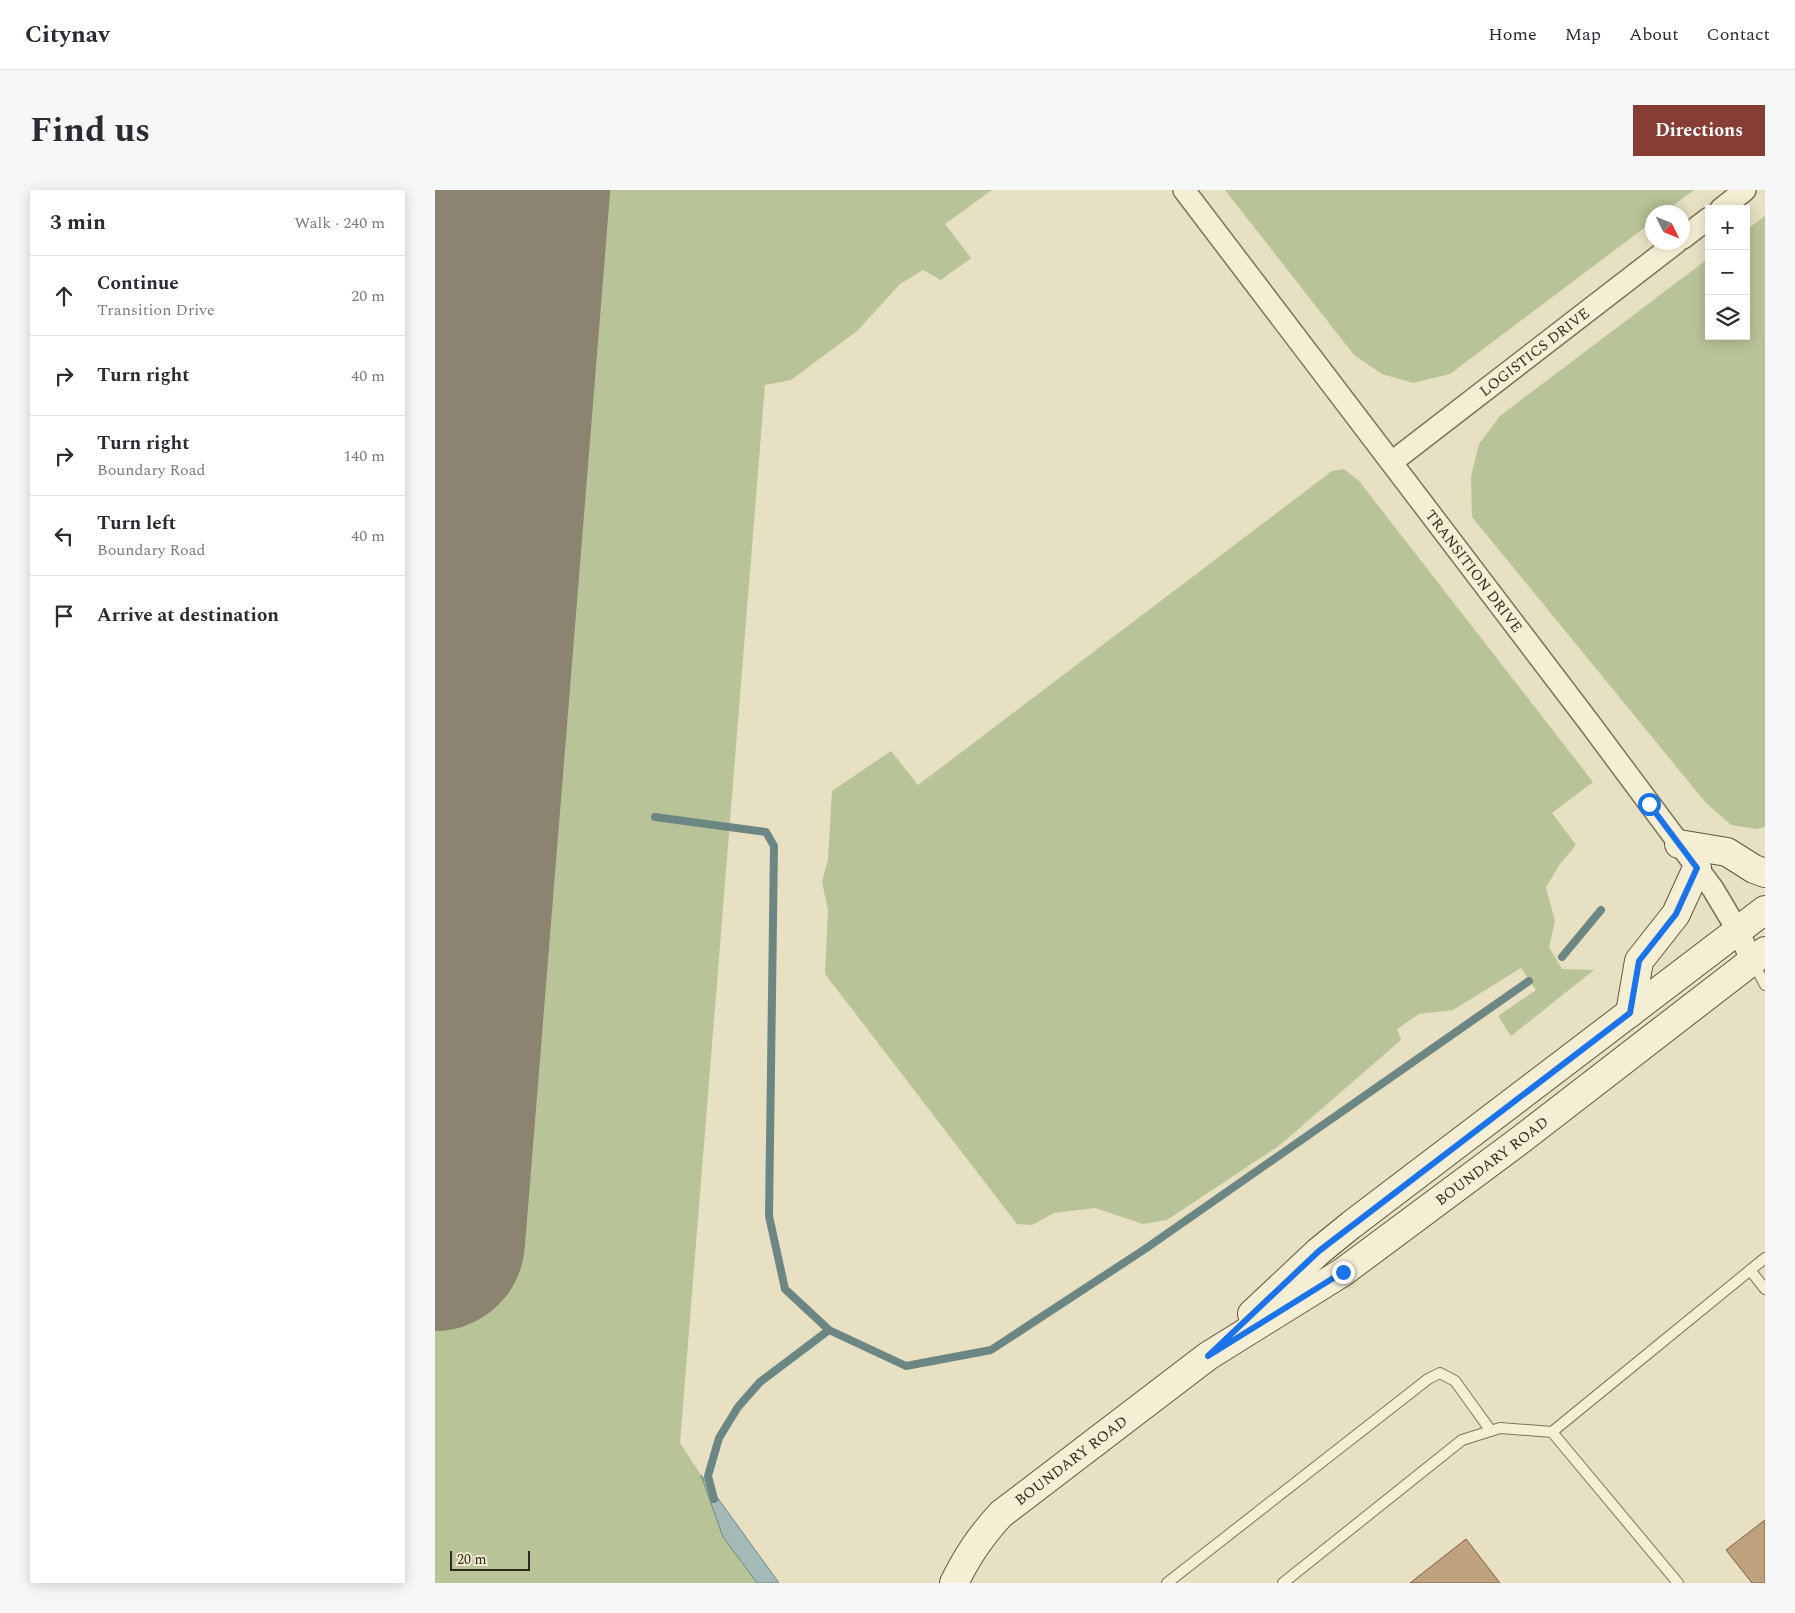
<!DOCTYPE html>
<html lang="en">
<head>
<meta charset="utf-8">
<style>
  body { margin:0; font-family:Spectral,serif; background:#f7f7f7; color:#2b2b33 }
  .controls { position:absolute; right:15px; top:15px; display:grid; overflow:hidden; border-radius:0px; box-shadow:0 2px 12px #0003 }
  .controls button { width:45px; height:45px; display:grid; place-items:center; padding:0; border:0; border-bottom:1px solid #e1e1e2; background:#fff; color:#2b2b33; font:25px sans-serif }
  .compass { position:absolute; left:1210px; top:15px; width:45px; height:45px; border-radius:50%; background:#fff; box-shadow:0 2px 12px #0003; rotate:133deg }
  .scale { position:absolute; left:15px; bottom:12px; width:80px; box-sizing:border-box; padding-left:5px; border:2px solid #30291e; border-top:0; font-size:14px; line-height:18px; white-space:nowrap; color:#30291e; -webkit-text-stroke:4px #f0ead1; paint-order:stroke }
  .stop { position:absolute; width:15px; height:15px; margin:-11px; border:4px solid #1a73e8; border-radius:50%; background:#fff }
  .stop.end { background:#1a73e8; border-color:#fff; box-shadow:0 1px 5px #0008 }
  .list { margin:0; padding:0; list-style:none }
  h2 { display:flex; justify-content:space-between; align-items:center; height:65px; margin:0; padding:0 20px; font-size:21px }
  h2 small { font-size:16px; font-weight:400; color:#7c7c81 }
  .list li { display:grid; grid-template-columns:32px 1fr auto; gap:15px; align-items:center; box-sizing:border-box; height:80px; padding:0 20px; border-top:1px solid #e1e1e2 }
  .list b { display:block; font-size:19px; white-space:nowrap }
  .list p { margin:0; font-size:16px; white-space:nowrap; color:#7c7c81 }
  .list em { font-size:16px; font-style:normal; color:#7c7c81 }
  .icon { flex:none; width:28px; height:28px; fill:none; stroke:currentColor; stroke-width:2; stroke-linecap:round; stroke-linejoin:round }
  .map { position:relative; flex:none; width:1330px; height:1393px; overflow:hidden; border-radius:0px }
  header { display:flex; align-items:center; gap:30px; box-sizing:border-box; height:70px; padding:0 25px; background:#fff; border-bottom:1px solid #e1e1e2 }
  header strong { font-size:24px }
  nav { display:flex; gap:28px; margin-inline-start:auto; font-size:18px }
  .intro { display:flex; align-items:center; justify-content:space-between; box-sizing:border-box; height:120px; padding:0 30px }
  h1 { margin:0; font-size:35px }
  .button { padding:12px 22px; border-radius:0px; background:#853d34; color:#fff; font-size:18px; font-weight:700 }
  main { display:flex; gap:30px; padding:0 30px }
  aside { flex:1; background:#fff; border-radius:0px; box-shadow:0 2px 12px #0003 }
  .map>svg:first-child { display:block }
  .green { fill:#b9c398 }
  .water { fill:#a4bab6; stroke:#6c8783 }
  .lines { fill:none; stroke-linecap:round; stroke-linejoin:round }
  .stream { stroke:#6c8783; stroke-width:8 }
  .taxiway { stroke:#8c8470; stroke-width:72 }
  .runway { stroke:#8c8470; stroke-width:180 }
  .building { fill:#c0a17d; stroke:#7a6045 }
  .lane-casing { stroke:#7f725c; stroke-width:12 }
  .street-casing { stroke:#7f725c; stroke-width:24 }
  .secondary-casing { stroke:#60543f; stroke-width:30 }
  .lane { stroke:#f3eed4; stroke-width:10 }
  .street { stroke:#f3eed4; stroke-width:21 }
  .secondary { stroke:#f3eed4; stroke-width:28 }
  .route { stroke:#1a73e8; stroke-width:6 }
  .labels { text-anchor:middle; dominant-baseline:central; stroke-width:4; stroke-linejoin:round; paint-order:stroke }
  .street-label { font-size:15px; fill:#30291e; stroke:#f0ead1 }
</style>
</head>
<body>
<header>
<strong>Citynav</strong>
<nav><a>Home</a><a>Map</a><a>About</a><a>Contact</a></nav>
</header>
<div class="intro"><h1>Find us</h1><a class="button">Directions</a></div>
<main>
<aside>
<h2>3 min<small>Walk · 240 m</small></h2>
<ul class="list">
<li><svg class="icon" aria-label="ahead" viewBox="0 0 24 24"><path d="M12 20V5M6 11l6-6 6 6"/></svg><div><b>Continue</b><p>Transition Drive</p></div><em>20 m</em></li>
<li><svg class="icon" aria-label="right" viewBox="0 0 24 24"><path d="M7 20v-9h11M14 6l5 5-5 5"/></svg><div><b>Turn right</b></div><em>40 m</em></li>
<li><svg class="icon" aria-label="right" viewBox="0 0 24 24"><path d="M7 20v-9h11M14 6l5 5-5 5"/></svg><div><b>Turn right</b><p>Boundary Road</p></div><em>140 m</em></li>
<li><svg class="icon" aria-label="left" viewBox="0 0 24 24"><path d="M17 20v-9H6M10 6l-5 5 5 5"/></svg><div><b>Turn left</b><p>Boundary Road</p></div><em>40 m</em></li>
<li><svg class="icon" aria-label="arrive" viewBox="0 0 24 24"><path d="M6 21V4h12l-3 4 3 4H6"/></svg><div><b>Arrive at destination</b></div></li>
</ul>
</aside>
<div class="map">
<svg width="1330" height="1393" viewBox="0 0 1330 1393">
  <rect width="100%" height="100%" fill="#e7e0c2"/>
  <path class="green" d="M0,0H557L510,34L536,68L506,90L488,80L465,94L422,141L356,190L330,195L245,1253L266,1285L288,1347L322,1393H0Z
    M790,0H1259L1229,22H1218L1217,32L1015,184L978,193L947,184L919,165Z
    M1330,26V637L1322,639L1296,635L1271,613L1037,327L1036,286L1044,254L1065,226L1274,68V146H1311V40Z
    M909,279L924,291L1158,592L1117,623L1141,655L1125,674L1111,697L1120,731L1114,757L1127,779L1159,780L1076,846L1063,826L1101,800L1086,778L1018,820L984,824L962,839L966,850L845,955L732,1030L708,1034L660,1018L619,1023L597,1035L582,1034L390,784L393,720L387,692L393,669L397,601L456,561L483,595L897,281Z"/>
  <path class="water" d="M266,1285L344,1393H322L288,1347Z"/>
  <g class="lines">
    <path class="stream" d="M220,627L331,642L339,656L334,1026L350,1099L394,1140L471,1176L556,1160L710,1059L1094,791
      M1127,767L1166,720
      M279,1309L273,1286L284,1248L303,1217L325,1192L394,1140"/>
    <path class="taxiway" d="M0,872L14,873"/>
    <path class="runway" d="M0,1051L85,0"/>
  </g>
  <path class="building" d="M1330,1330V1393H1317L1291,1360Z
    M1031,1349L1065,1393H975Z"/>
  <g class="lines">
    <g class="lane-casing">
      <path id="lane" d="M1318,772L1330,795
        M1315,1080L1330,1099
        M1117,1242L1243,1393
        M732,1393L993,1189L1005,1183L1020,1191L1056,1241
        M848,1393L1027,1250L1065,1238L1117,1242L1330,1068"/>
    </g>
    <g class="street-casing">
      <g id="street">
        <path id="s1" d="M749,0L1153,531L1278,699L1303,741L1317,771"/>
        <path d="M1286,19L1310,0"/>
        <path d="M1248,48L1274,28"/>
        <path id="s2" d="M957,272L1242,52"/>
      </g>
    </g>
    <g class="secondary-casing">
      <g id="secondary">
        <path d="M1244,654L1292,662L1319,679L1330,683"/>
        <path d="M1195,823L1204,771L1241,724L1262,678"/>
        <path d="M817,1124L884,1061L916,1035L1330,720"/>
        <path id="s3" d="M519,1393C533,1365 545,1347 566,1324L773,1166L908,1082L1084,951L1330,761"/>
      </g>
    </g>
    <use href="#lane" class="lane"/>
    <use href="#street" class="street"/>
    <use href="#secondary" class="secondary"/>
  </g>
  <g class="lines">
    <path class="route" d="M908,1082L773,1166L884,1061L1195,823L1204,771L1241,724L1262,678L1214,614"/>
  </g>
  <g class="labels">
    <g class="street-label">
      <text stroke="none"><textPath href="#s2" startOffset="180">LOGISTICS DRIVE</textPath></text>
      <text stroke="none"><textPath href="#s1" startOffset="479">TRANSITION DRIVE</textPath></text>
      <text stroke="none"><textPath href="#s3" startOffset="689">BOUNDARY ROAD</textPath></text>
      <text stroke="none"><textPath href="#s3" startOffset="172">BOUNDARY ROAD</textPath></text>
    </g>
  </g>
</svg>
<div class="controls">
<button>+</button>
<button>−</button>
<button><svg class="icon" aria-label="layers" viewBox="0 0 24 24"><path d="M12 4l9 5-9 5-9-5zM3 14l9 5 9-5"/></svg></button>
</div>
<svg class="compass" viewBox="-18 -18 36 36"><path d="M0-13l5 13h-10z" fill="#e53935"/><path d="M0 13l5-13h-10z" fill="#7c7c81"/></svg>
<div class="scale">20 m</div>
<div class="stop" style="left:1214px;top:614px"></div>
<div class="stop end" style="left:908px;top:1082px"></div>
</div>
</main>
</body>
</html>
